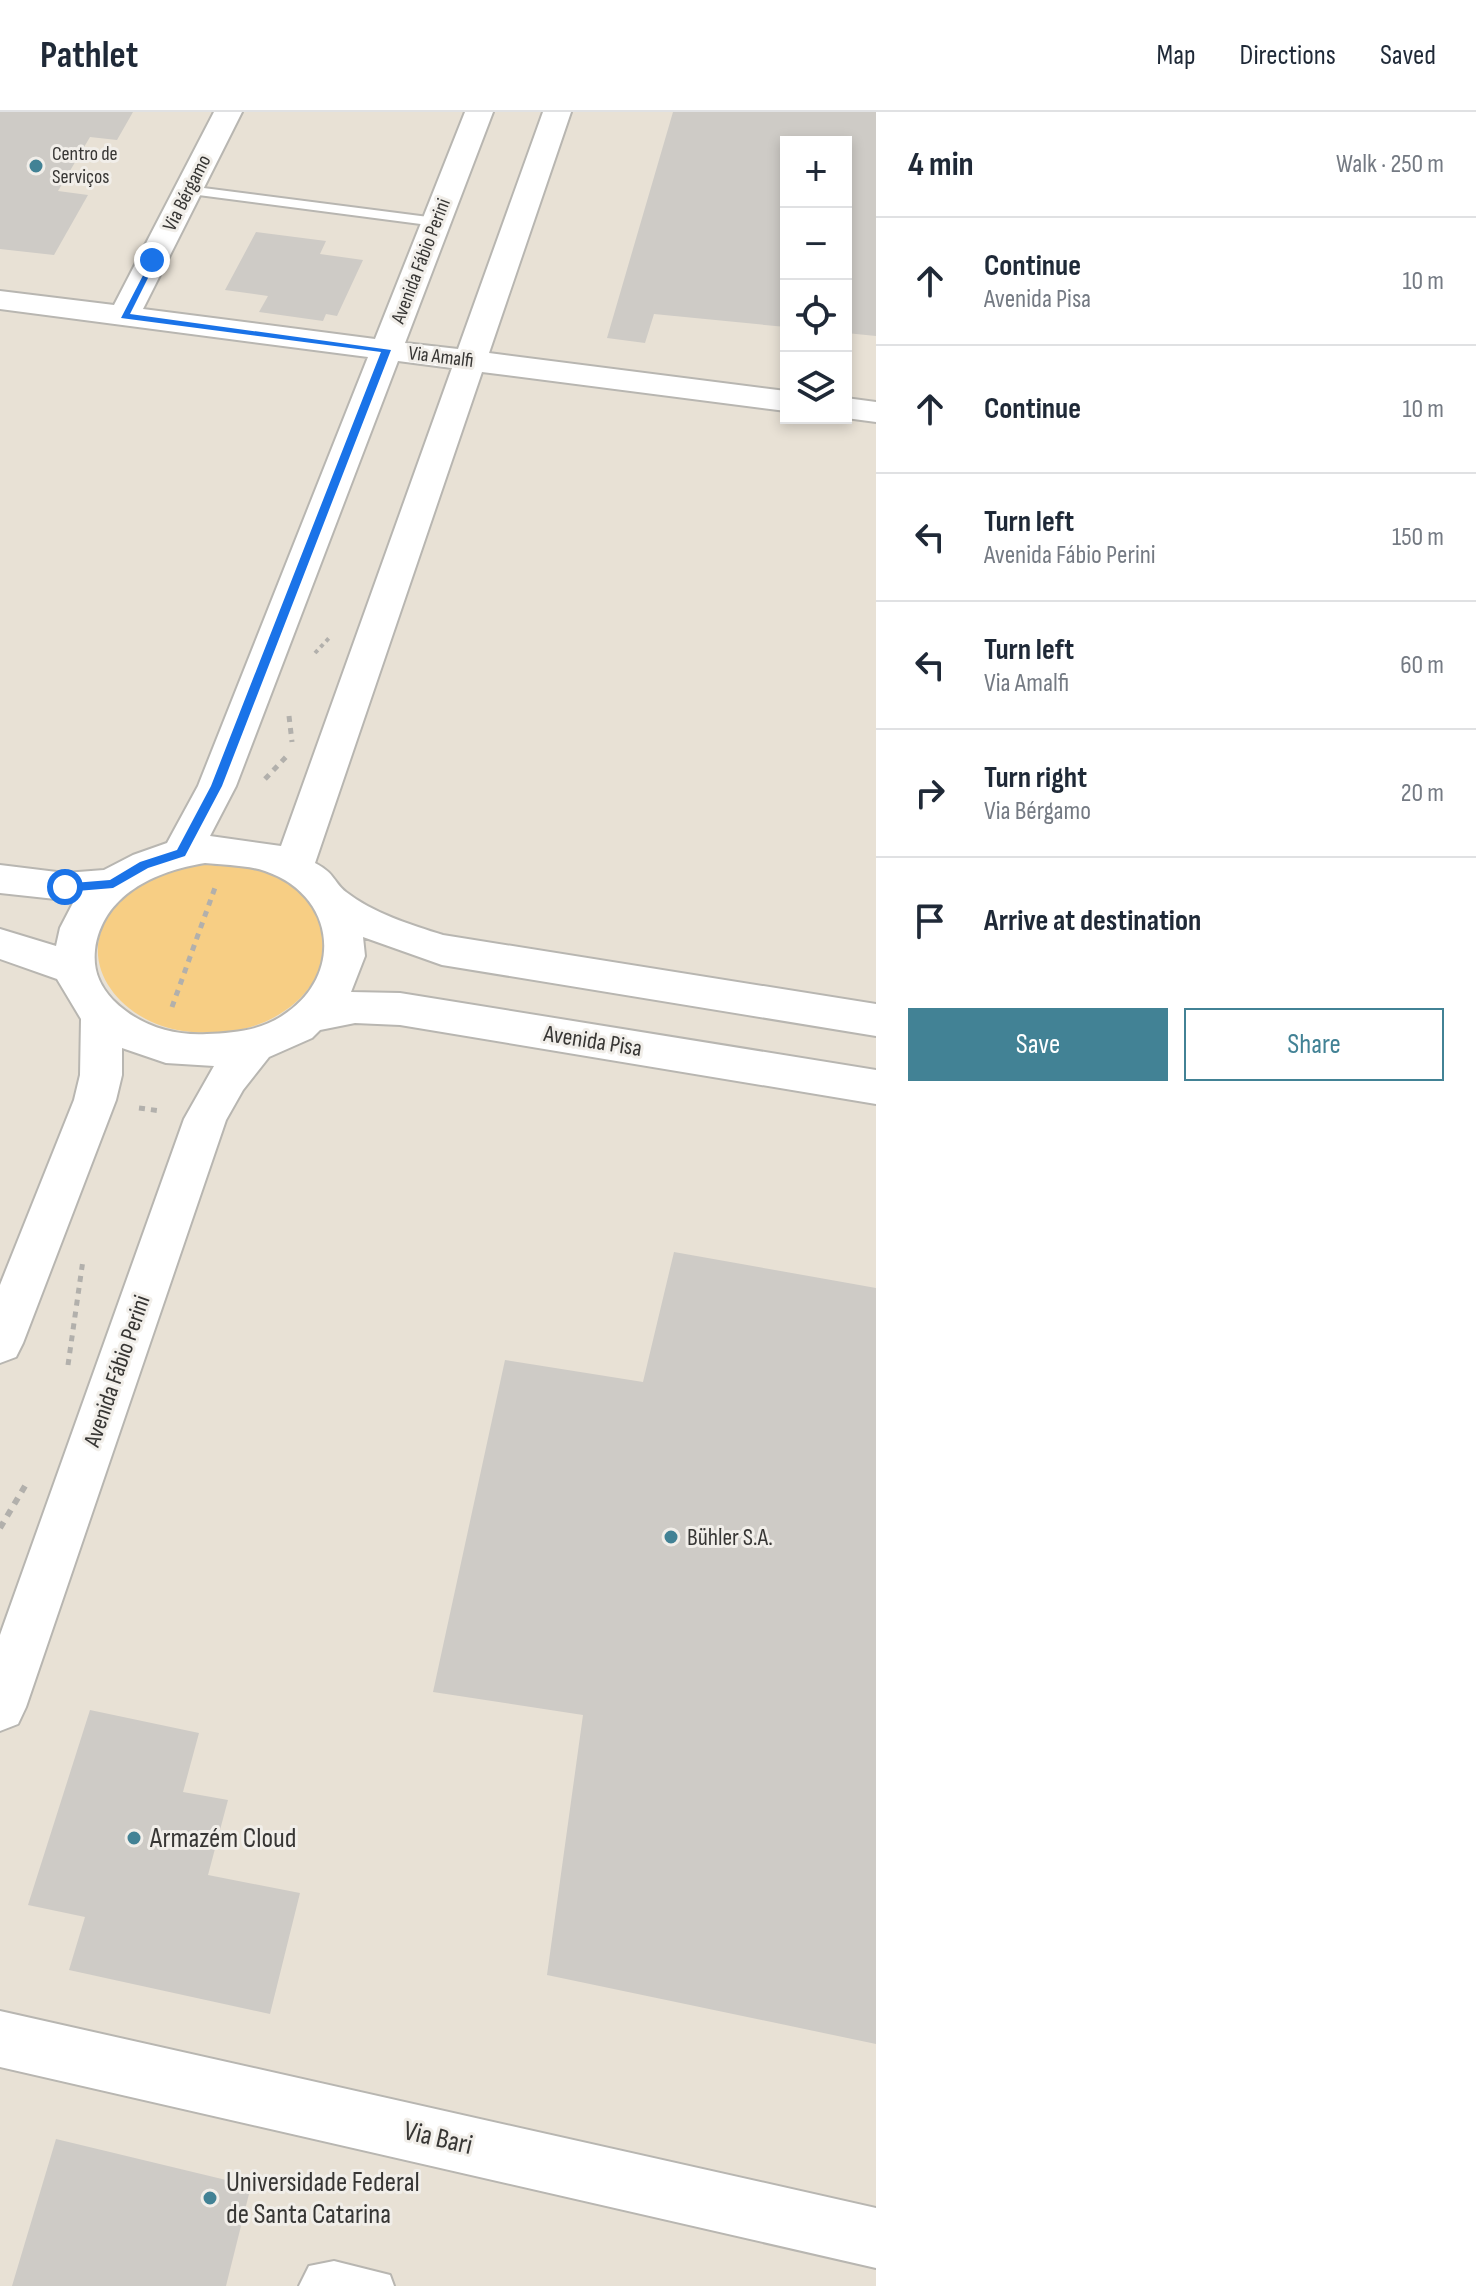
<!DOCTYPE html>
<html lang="en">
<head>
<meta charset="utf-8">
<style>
  body { margin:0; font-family:"Sofia Sans Condensed",sans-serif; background:#f2f2f3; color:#1f2937 }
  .controls { position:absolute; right:24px; top:24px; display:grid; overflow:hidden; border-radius:0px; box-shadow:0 4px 12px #0003 }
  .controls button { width:72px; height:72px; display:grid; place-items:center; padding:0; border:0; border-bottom:2px solid #e0e1e3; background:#fff; color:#1f2937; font:40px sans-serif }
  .stop { position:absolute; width:24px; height:24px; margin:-18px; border:6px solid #1a73e8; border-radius:50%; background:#fff }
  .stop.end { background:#1a73e8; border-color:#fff; box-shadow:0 2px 8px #0008 }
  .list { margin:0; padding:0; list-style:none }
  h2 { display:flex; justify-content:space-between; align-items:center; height:104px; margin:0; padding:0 32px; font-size:34px }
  h2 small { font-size:26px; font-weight:400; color:#747a83 }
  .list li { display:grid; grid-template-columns:52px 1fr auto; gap:24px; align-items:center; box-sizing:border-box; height:128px; padding:0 32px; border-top:2px solid #e0e1e3 }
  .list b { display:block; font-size:30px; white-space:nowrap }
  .list p { margin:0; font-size:26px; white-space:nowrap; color:#747a83 }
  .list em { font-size:26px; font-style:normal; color:#747a83 }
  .actions { display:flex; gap:16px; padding:24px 32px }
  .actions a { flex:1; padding:18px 0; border:2px solid #428295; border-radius:0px; text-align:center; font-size:28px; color:#428295 }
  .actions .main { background:#428295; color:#fff }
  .icon { flex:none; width:44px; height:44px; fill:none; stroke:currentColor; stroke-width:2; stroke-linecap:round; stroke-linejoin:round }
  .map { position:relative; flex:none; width:876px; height:2174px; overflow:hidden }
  header { display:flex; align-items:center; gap:48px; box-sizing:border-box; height:112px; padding:0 40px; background:#fff; border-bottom:2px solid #e0e1e3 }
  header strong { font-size:38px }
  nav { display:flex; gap:44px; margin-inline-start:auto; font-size:28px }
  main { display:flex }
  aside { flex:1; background:#fff }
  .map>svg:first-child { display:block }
  .built { fill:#e8e1d5; fill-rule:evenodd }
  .green { fill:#f7ce84 }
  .building { fill:#cecbc6 }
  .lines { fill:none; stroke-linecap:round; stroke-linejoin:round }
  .service-casing { stroke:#b8b6b1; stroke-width:4 }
  .minor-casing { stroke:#b8b6b1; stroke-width:4 }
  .path-far2 { stroke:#b2b0ac; stroke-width:4; stroke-dasharray:4 4; stroke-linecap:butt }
  .path-far1 { stroke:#b2b0ac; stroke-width:5; stroke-dasharray:6 6; stroke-linecap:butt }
  .path { stroke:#b2b0ac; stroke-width:6; stroke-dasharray:7 7; stroke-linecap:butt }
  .service { fill:#fff; fill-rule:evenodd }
  .minor { fill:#fff; fill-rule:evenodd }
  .route { fill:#1a73e8 }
  .poi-dot { fill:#428295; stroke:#f1eee9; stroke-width:3 }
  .labels { text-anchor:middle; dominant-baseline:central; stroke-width:6; stroke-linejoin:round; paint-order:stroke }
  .far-poi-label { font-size:20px; fill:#373634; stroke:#f1eee9; text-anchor:start }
  .far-street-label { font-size:20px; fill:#373634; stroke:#f1eee9 }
  .street-label { font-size:24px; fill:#373634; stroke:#f1eee9 }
  .poi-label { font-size:24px; fill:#373634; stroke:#f1eee9; text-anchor:start }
  .near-poi-label { font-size:28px; fill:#373634; stroke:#f1eee9; text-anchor:start }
  .near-street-label { font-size:28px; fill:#373634; stroke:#f1eee9 }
</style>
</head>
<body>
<header>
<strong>Pathlet</strong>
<nav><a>Map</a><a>Directions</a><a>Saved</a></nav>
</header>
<main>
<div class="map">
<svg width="876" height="2174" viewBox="0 0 876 2174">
  <rect width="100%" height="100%" fill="#f1eee9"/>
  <path class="built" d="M0,0H876V2174H0ZM786,30H846V306H786Z"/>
  <path class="green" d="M218,751C395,765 333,941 183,919C117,910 64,841 124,786C150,762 183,755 218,751Z"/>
  <path class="building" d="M0,0H133L117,28L90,25L58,79L88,83L54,143L0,137Z
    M673,0H876V224L846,221V30H786V215L654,202L645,231L607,226Z
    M256,120L326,129L320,142L363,148L337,204L326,202L323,209L259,200L268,184L225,178Z
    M674,1140L876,1176V1932L547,1863L583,1603L433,1580L505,1248L643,1270Z
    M90,1598L199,1621L183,1680L228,1688L208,1763L300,1781L270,1902L69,1858L85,1805L28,1793Z
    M56,2027L251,2074L226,2174H12Z"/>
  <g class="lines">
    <g class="service-casing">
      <path id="service" d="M188,74L436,106L443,110L436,114L183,81V75Z
        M334,2149L390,2163L394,2174H299L309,2154Z"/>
    </g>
    <g class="minor-casing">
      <path id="minor" d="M214,0H242L143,197L375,227L465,0H493L405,231L458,237L543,0H571L489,241L786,279V299L482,260L315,751C336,762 333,770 346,780C373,801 411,813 443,823L876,892V924L442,853L363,825L365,844L351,880L400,881L876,958V992L400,913L355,911L320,918L312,926L269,945L243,978L226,1008L26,1595L18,1612L0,1619V1523L184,1007L214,954L166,951L122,936V963L116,988L23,1231L16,1245L0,1251V1173L74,988L80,963L81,907L57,867L0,847V817L56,834L60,816L74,789L0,781V753L65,761L104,758L133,743L167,731L198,674L368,245L0,197V179L114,193ZM398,249L452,256L281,734L210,724L236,674ZM205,751C224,753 247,753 265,759C336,783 345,864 282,904C259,919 233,921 207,922C172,924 138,913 113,888C99,873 93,858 95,838C102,783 155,759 205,751Z
        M846,286L876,290V310L846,306Z
        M0,1899L876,2096V2156L0,1955Z"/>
    </g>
    <path class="path-far2" d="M315,541L330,525"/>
    <path class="path-far1" d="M289,604L292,630
      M265,667L286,645
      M172,895L216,773
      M139,996L161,999
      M68,1253L83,1148"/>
    <path class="path" d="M0,1416L25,1374"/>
    <use href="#service" class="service"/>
    <use href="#minor" class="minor"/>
  </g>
  <path class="route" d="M152,146L157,148L130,202L391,238L222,674L185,744L148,756L113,776L65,780L61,778V772L110,768L140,750L177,738L211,674L381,240L121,206Z"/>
  <g class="poi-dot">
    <circle cx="36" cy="54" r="8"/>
    <circle cx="671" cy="1425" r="8"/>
    <circle cx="134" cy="1726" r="8"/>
    <circle cx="210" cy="2086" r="8"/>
  </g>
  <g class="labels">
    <g class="far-poi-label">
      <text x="52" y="42">Centro de<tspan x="52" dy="23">Serviços</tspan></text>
    </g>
    <g class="far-street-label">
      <text transform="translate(187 81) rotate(-63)">Via Bérgamo</text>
      <text transform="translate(421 149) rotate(-69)">Avenida Fábio Perini</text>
      <text transform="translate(441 245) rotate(7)">Via Amalfi</text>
    </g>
    <g class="street-label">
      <text transform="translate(593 929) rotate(9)">Avenida Pisa</text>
      <text transform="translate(117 1259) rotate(-71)">Avenida Fábio Perini</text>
    </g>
    <g class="poi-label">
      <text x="687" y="1425">Bühler S.A.</text>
    </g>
    <g class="near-poi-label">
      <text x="150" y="1726">Armazém Cloud</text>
      <text x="226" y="2070">Universidade Federal<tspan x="226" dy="32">de Santa Catarina</tspan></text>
    </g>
    <g class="near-street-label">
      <text transform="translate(438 2026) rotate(13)">Via Bari</text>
    </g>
  </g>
</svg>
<div class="controls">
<button>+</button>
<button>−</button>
<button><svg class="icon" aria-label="locate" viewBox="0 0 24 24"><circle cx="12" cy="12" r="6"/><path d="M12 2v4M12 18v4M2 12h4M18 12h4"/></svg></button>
<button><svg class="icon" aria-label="layers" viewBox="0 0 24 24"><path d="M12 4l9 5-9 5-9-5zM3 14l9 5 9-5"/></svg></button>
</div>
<div class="stop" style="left:65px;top:775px"></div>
<div class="stop end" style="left:152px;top:148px"></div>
</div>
<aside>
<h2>4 min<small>Walk · 250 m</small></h2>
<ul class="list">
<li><svg class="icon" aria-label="ahead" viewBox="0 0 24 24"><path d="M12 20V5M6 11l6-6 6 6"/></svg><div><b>Continue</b><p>Avenida Pisa</p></div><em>10 m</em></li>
<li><svg class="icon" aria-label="ahead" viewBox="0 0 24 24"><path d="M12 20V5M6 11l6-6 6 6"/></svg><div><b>Continue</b></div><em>10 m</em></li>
<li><svg class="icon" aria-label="left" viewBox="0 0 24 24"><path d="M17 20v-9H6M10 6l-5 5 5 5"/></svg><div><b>Turn left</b><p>Avenida Fábio Perini</p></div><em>150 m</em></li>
<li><svg class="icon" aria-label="left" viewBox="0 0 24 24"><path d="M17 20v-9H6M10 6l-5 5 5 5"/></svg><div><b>Turn left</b><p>Via Amalfi</p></div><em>60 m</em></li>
<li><svg class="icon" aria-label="right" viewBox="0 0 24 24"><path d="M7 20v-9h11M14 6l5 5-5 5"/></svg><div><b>Turn right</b><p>Via Bérgamo</p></div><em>20 m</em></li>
<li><svg class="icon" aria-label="arrive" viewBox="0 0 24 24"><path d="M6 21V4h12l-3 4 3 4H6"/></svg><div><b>Arrive at destination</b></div></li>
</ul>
<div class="actions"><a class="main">Save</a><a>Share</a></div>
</aside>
</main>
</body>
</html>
